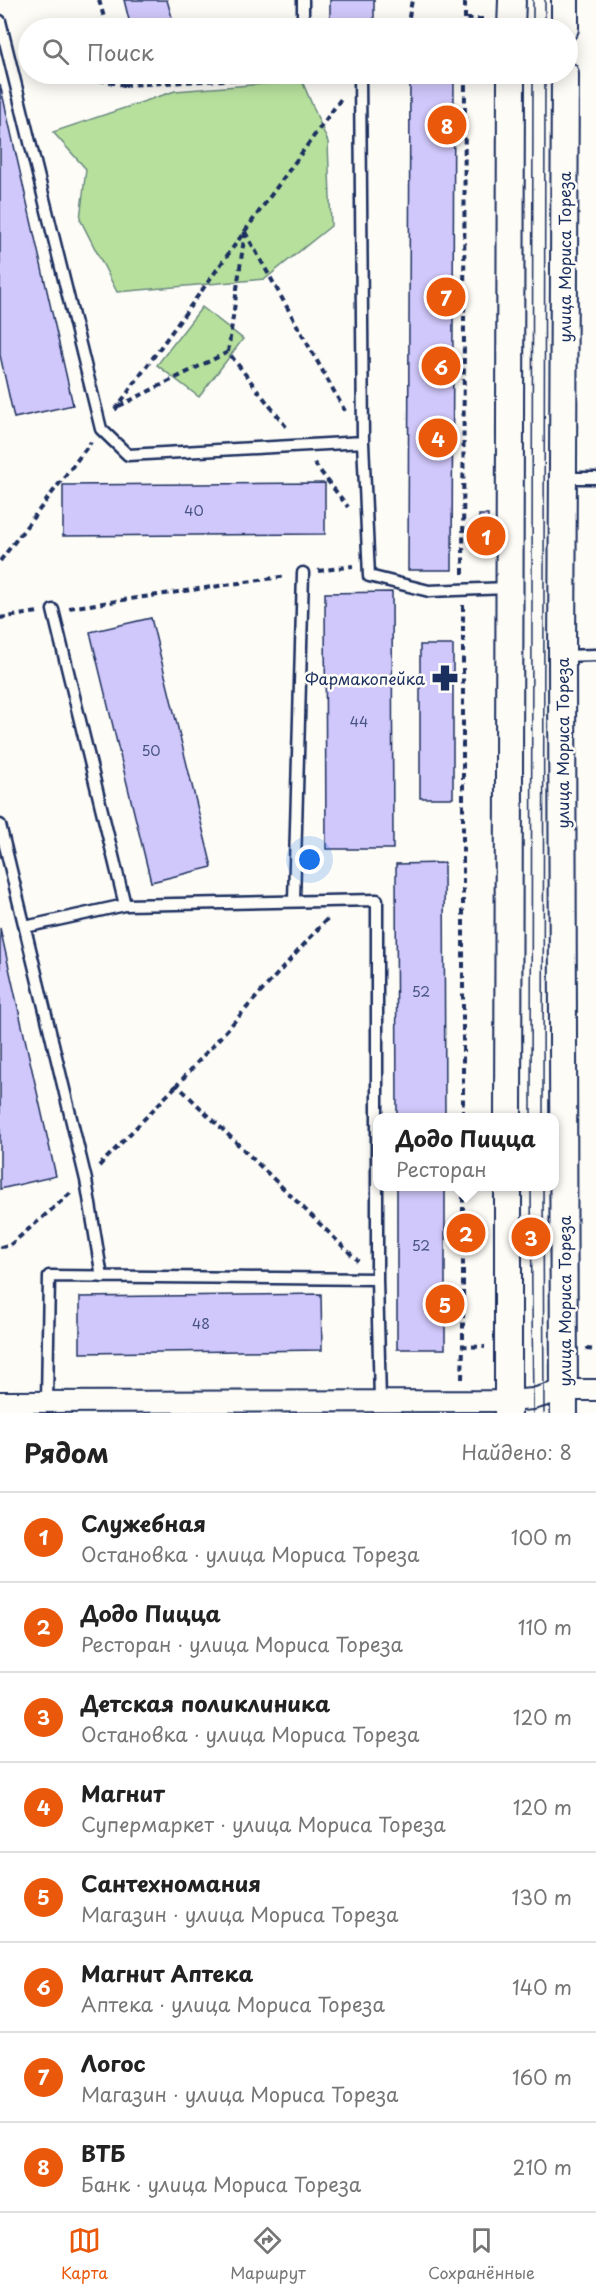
<!DOCTYPE html>
<html lang="ru">
<head>
<meta charset="utf-8">
<style>
  body { margin:0; font-family:"Playpen Sans",sans-serif; background:#f2f2f2; color:#222 }
  .you { position:absolute; left:310px; top:860px; width:21px; height:21px; margin:-15px; border:4px solid #fff; border-radius:50%; background:#1a73e8; box-shadow:0 0 0 9px #1a73e833 }
  .badge { display:grid; place-items:center; width:39px; height:39px; border-radius:50%; background:#ea580c; color:#fff; font-size:20px; font-weight:700 }
  .pin { position:absolute; translate:-50% -50%; border:3px solid #fff; box-shadow:0 2px 6px #0006 }
  .popup { position:absolute; left:373px; top:1113px; width:186px; height:78px; box-sizing:border-box; display:grid; place-content:center; border-radius:12px; background:#fff; filter:drop-shadow(0 2px 4px #0005); font-size:20px; white-space:nowrap; color:#767676 }
  .popup b { font-size:22px; color:#222 }
  .popup::after { content:''; position:absolute; left:50%; top:100%; margin-left:-12px; border:12px solid transparent; border-top-color:#fff }
  .list { margin:0; padding:0; list-style:none }
  h2 { display:flex; justify-content:space-between; align-items:center; height:78px; margin:0; padding:0 24px; font-size:26px }
  h2 small { font-size:20px; font-weight:400; color:#767676 }
  .list li { display:grid; grid-template-columns:39px 1fr auto; gap:18px; align-items:center; box-sizing:border-box; height:90px; padding:0 24px; border-top:2px solid #e0e0e0 }
  .list b { display:block; font-size:22px; white-space:nowrap }
  .list p { margin:0; font-size:20px; white-space:nowrap; color:#767676 }
  .list em { font-size:20px; font-style:normal; color:#767676 }
  .icon { flex:none; width:33px; height:33px; fill:none; stroke:currentColor; stroke-width:2; stroke-linecap:round; stroke-linejoin:round }
  .map { position:relative; flex:none; width:596px; height:1413px; overflow:hidden }
  .search { position:absolute; background:#fff; box-shadow:0 3px 15px #0003; left:18px; right:18px; top:18px; height:66px; display:flex; align-items:center; gap:15px; box-sizing:border-box; padding:0 21px; border-radius:33px; color:#767676; font-size:22px }
  .sheet { height:798px; background:#fff }
  nav { display:flex; justify-content:space-around; align-items:center; box-sizing:border-box; height:84px; border-top:2px solid #e0e0e0; background:#fff; font-size:16px; color:#767676 }
  nav a { display:grid; justify-items:center; gap:3px }
  nav .on { color:#ea580c }
  .map>svg:first-child { display:block }
  .green { fill:#b7e09d; stroke:#69887e; stroke-width:1.5 }
  .building { fill:#d0c7fa; stroke:#1b2f5e; stroke-width:1.5 }
  .lines { fill:none; stroke-linecap:round; stroke-linejoin:round }
  .service-casing { stroke:#1b2f5e; stroke-width:15 }
  .minor-casing { stroke:#1b2f5e; stroke-width:24 }
  .tertiary-casing { stroke:#1b2f5e; stroke-width:30 }
  .path { stroke:#1b2f5e; stroke-width:4; stroke-dasharray:6 4.5; stroke-linecap:butt }
  .service { stroke:#fdfcf7; stroke-width:10 }
  .minor { stroke:#fdfcf7; stroke-width:20 }
  .tertiary { stroke:#fdfcf7; stroke-width:26 }
  .tram { stroke:#1b2f5e; stroke-width:1.5 }
  .labels { text-anchor:middle; dominant-baseline:central; stroke-width:5; stroke-linejoin:round; paint-order:stroke }
  .number-label { font-size:14px; fill:#485585 }
  .street-label { font-size:16px; fill:#1b2f5e; stroke:#fdfcf7 }
  .poi-label { font-size:16px; fill:#1b2f5e; stroke:#fdfcf7; text-anchor:end }
</style>
</head>
<body>
<div class="map">
<svg width="596" height="1413" viewBox="0 0 596 1413">
  <rect width="100%" height="100%" fill="#fdfcf7"/>
  <filter id="ink" filterUnits="userSpaceOnUse"><feTurbulence type="fractalNoise" baseFrequency=".0167" numOctaves="2"/><feDisplacementMap in="SourceGraphic" scale="12" xChannelSelector="R" yChannelSelector="G"/><feConvolveMatrix kernelMatrix="1 2 1 2 8 2 1 2 1" color-interpolation-filters="sRGB"/></filter>
  <g filter="url(#ink)">
    <path class="green" d="M302,81L328,142L331,226L265,279L117,292L80,219L86,169L53,132L175,91Z
      M202,307L243,339L199,397L157,365Z"/>
    <path class="building" d="M124,0H167L175,28H131Z
      M330,0H374V28H330Z
      M476,21H482V28H477Z
      M410,74H454L452,570H408Z
      M0,84L73,405L14,418L0,355Z
      M325,483V534L63,536V485Z
      M479,515H488V529L479,528Z
      M392,592L393,849H326L325,593Z
      M151,618L212,867L151,882L90,632Z
      M420,645H453V798H420Z
      M444,863L445,1118H397L396,864Z
      M0,928L56,1176L0,1189Z
      M397,1186H445V1349H397Z
      M321,1294L322,1350L80,1353V1297Z"/>
    <g class="lines">
      <g class="service-casing">
        <path id="service" d="M0,21L101,429L128,455L363,442L369,576L429,591L508,588
          M303,28V0
          M360,74L363,442
          M563,478H596
          M53,610L125,905L377,900V1279L380,1401
          M562,656L596,655
          M0,825L86,1180L102,1277
          M294,901L303,573
          M25,927L125,905
          M47,1402L49,1276L377,1279"/>
      </g>
      <g class="minor-casing">
        <path id="minor" d="M0,1402L508,1401L533,1399L564,1390H596"/>
      </g>
      <g class="tertiary-casing">
        <path id="tertiary" d="M511,28L512,0
          M565,28V0
          M508,1118L511,74
          M508,1186V1413
          M564,1413L562,656L565,74"/>
      </g>
      <path class="path" d="M99,0L107,28
        M465,19V0
        M407,28L412,0
        M465,28V19H487
        M68,74L124,85L120,74
        M124,85L344,74
        M245,232L228,352L287,428
        M245,232L345,411
        M119,406L228,352
        M115,410L343,96
        M314,463L348,507
        M0,561L91,442
        M318,571L353,566
        M463,574L465,74
        M463,605V1118
        M69,608L287,576
        M0,618L38,612
        M327,919L177,1085L358,1261
        M99,1166L177,1085
        M463,1186V1346
        M0,1247L9,1246L72,1192
        M586,1349L596,1350
        M462,1379L463,1346L485,1347"/>
      <use href="#service" class="service"/>
      <use href="#minor" class="minor"/>
      <use href="#tertiary" class="tertiary"/>
      <path class="tram" d="M533,28V0
        M545,28V0
        M531,1118L533,74
        M543,1118L545,74
        M531,1186L533,1413
        M543,1186L544,1413"/>
    </g>
  </g>
  <defs>
    <g id="pharmacy-bare" transform="scale(2.07)"><path d="M-2-6h4v4h4v4h-4v4h-4v-4h-4v-4h4Z" fill="#1b2f5e" stroke="#fdfcf7" stroke-width="2.5" paint-order="stroke"/></g>
  </defs>
  <g fill-rule="evenodd">
    <use href="#pharmacy-bare" x="445" y="678"/>
  </g>
  <g class="labels">
    <g class="number-label">
      <text x="194" y="510">40</text>
      <text x="359" y="721">44</text>
      <text x="151" y="750">50</text>
      <text x="421" y="991">52</text>
      <text x="421" y="1245">52</text>
      <text x="201" y="1323">48</text>
    </g>
    <g class="street-label">
      <text transform="translate(564 257) rotate(-90)">улица Мориса Тореза</text>
      <text transform="translate(562 743) rotate(-90)">улица Мориса Тореза</text>
      <text transform="translate(564 1301) rotate(-90)">улица Мориса Тореза</text>
    </g>
    <g class="poi-label">
      <text x="425" y="678">Фармакопейка</text>
    </g>
  </g>
</svg>
<div class="you"></div>
<div class="pin badge" style="left:486px;top:536px">1</div>
<div class="pin badge" style="left:466px;top:1233px">2</div>
<div class="popup"><b>Додо Пицца</b>Ресторан</div>
<div class="pin badge" style="left:531px;top:1237px">3</div>
<div class="pin badge" style="left:438px;top:438px">4</div>
<div class="pin badge" style="left:445px;top:1304px">5</div>
<div class="pin badge" style="left:441px;top:366px">6</div>
<div class="pin badge" style="left:446px;top:297px">7</div>
<div class="pin badge" style="left:447px;top:125px">8</div>
<div class="search"><svg class="icon" aria-label="search" viewBox="0 0 24 24"><circle cx="10" cy="10" r="6"/><path d="M15 15l6 6"/></svg>Поиск</div>
</div>
<section class="sheet">
<h2>Рядом<small>Найдено: 8</small></h2>
<ul class="list">
<li><span class="badge">1</span><div><b>Служебная</b><p>Остановка · улица Мориса Тореза</p></div><em>100 m</em></li>
<li><span class="badge">2</span><div><b>Додо Пицца</b><p>Ресторан · улица Мориса Тореза</p></div><em>110 m</em></li>
<li><span class="badge">3</span><div><b>Детская поликлиника</b><p>Остановка · улица Мориса Тореза</p></div><em>120 m</em></li>
<li><span class="badge">4</span><div><b>Магнит</b><p>Супермаркет · улица Мориса Тореза</p></div><em>120 m</em></li>
<li><span class="badge">5</span><div><b>Сантехномания</b><p>Магазин · улица Мориса Тореза</p></div><em>130 m</em></li>
<li><span class="badge">6</span><div><b>Магнит Аптека</b><p>Аптека · улица Мориса Тореза</p></div><em>140 m</em></li>
<li><span class="badge">7</span><div><b>Логос</b><p>Магазин · улица Мориса Тореза</p></div><em>160 m</em></li>
<li><span class="badge">8</span><div><b>ВТБ</b><p>Банк · улица Мориса Тореза</p></div><em>210 m</em></li>
</ul>
</section>
<nav>
<a class="on"><svg class="icon" aria-label="map" viewBox="0 0 24 24"><path d="M3 6l6-2 6 2 6-2v14l-6 2-6-2-6 2zM9 4v14M15 6v14"/></svg>Карта</a>
<a><svg class="icon" aria-label="directions" viewBox="0 0 24 24"><path d="M12 3l9 9-9 9-9-9zM9 14v-3h6M13 9l2 2-2 2"/></svg>Маршрут</a>
<a><svg class="icon" aria-label="saved" viewBox="0 0 24 24"><path d="M7 4h10v16l-5-4-5 4z"/></svg>Сохранённые</a>
</nav>
</body>
</html>
